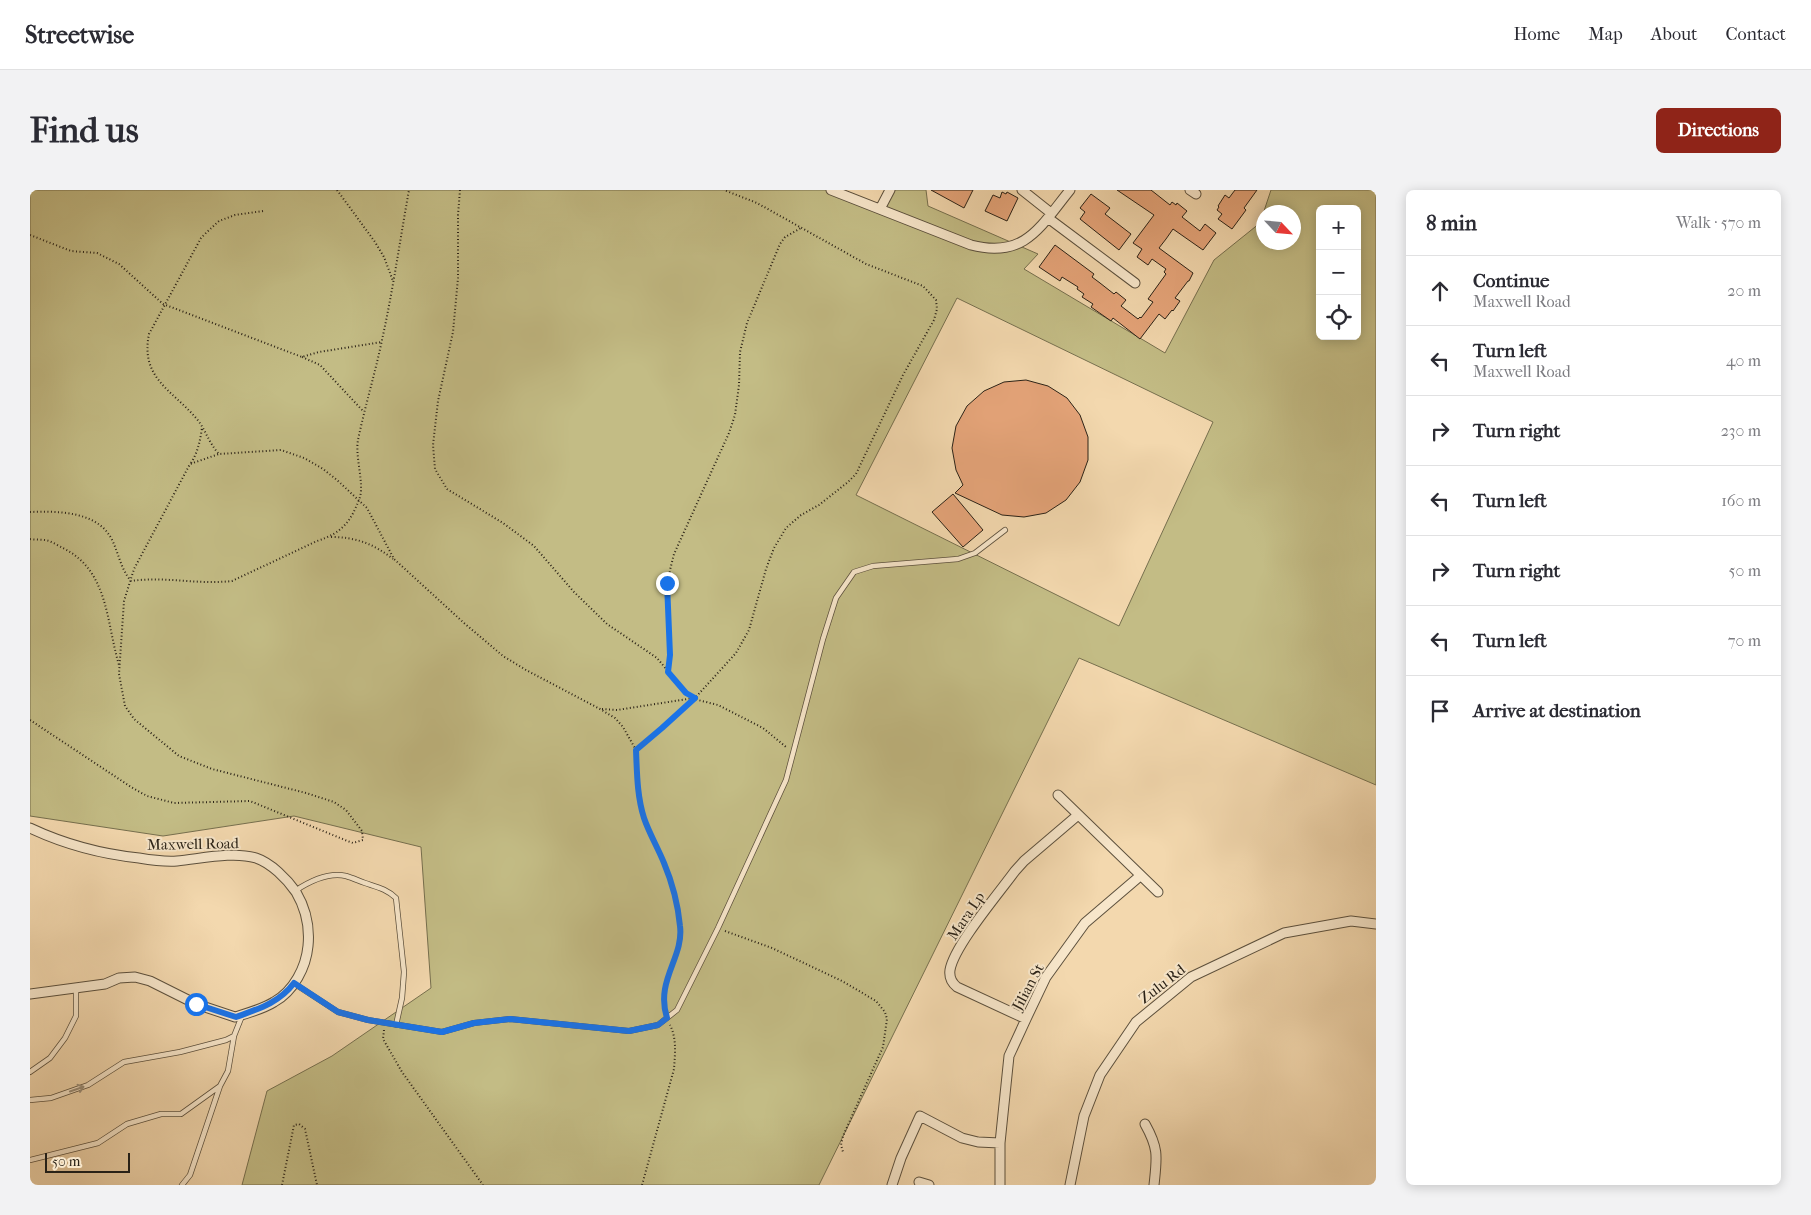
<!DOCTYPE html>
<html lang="en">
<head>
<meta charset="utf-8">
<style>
  body { margin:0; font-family:"IM FELL French Canon",serif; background:#f2f2f3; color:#2b2b33 }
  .controls { position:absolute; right:15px; top:15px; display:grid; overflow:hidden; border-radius:8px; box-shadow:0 2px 12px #0003 }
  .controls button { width:45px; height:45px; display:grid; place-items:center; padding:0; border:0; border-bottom:1px solid #e1e1e2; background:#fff; color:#2b2b33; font:25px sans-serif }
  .compass { position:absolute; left:1226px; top:15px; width:45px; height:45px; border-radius:50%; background:#fff; box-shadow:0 2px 12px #0003; rotate:116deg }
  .scale { position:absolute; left:15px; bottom:12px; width:85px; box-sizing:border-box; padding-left:5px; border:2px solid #2a2217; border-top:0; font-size:14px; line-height:18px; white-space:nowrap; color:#2a2217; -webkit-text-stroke:4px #f7e6ca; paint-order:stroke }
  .stop { position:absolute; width:15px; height:15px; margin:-11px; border:4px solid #1a73e8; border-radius:50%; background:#fff }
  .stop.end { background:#1a73e8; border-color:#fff; box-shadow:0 1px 5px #0008 }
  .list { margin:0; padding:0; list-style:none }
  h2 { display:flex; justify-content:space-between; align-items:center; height:65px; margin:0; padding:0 20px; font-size:21px }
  h2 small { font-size:16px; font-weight:400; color:#7c7c81 }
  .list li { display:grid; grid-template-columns:32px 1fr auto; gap:15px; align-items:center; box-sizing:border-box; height:70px; padding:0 20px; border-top:1px solid #e1e1e2 }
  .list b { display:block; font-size:19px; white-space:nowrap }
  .list p { margin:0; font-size:16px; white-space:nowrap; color:#7c7c81 }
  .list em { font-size:16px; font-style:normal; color:#7c7c81 }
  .icon { flex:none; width:28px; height:28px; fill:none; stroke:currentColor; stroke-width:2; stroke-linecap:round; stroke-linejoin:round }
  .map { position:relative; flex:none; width:1346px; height:995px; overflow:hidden; border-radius:8px }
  header { display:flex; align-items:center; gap:30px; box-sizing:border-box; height:70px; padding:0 25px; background:#fff; border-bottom:1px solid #e1e1e2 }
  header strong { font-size:24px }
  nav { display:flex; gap:28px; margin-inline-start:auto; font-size:18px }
  .intro { display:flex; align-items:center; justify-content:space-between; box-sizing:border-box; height:120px; padding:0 30px }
  h1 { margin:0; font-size:35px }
  .button { padding:12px 22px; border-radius:8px; background:#8f2418; color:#fff; font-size:18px; font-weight:700 }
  main { display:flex; gap:30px; padding:0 30px }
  aside { flex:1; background:#fff; border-radius:8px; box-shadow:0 2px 12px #0003 }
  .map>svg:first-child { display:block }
  .green { fill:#c3bc85; stroke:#766f4e; fill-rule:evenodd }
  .building { fill:#e5a479; stroke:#2a2217 }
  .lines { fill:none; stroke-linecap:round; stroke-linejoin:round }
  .service-casing { stroke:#5c503d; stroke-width:6 }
  .minor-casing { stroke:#5c503d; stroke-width:11 }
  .path { stroke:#2a2217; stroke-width:2; stroke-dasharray:1 2.5; stroke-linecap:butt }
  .service { stroke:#f7e6ca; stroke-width:4.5 }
  .minor { stroke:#f7e6ca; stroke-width:9 }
  .oneway { stroke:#9b8e79 }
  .route { stroke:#1a73e8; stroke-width:6 }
  .labels { text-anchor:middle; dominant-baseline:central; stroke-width:4; stroke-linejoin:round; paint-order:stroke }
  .street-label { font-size:15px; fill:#2a2217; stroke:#f7e6ca }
</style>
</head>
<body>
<header>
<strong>Streetwise</strong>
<nav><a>Home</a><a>Map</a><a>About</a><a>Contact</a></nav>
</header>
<div class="intro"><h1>Find us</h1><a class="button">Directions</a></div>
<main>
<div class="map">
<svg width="1346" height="995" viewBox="0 0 1346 995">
  <rect width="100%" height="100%" fill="#f3d8ae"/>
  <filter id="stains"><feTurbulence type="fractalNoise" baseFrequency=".004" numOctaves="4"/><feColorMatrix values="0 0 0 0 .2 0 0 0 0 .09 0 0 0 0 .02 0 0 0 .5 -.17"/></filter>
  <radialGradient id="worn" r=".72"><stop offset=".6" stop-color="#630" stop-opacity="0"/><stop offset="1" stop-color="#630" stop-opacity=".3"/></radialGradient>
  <path class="green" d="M0,0H797L850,19L860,0H896L898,16L1008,64L994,79L1135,163L1184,70L1230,33L1241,0H1346V595L1049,468L789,995H212L237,901L302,866L401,798L391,657L264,626L133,646L0,626ZM1290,19H1327V146H1290ZM1234,22H1264V52H1234ZM927,108L1183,232L1089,436L826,305Z"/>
  <path class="building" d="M901,0H943L934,18Z
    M1087,0H1121L1140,15L1142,12L1146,15L1147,13L1157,21L1152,27L1170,41L1175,34L1186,43L1173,60L1143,39L1136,49L1129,58L1163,83L1159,91H1158L1145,108L1150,111L1143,121L1142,120L1135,129L1129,124L1110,149L1083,128L1081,131L1061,117L1063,114L1052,107L1054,104L1047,99L1048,97L1032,87L1030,91L1009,77L1025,55L1064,84L1062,87L1070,93L1084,104L1086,102L1096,110L1091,116L1108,129L1110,127L1111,128L1123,112L1118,109L1136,84L1134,82L1136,79L1122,69L1118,75L1107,67L1112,59L1103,53L1124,25Z
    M1205,0H1227L1214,18L1216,20L1202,39L1188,29L1192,24L1187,20L1189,17L1188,16L1195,5L1199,8Z
    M972,2L976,4L977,2L988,8L977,31L955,21L963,5L970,8Z
    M1061,4L1080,18L1075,24L1101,44L1089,60L1050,29L1055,22L1050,18Z
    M996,190L1018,196L1037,208L1050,225L1058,247V270L1050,292L1036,310L1016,323L994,327L972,325L925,303L933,295L926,280L922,258L926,236L937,216L954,201L974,192Z
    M923,304L953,340L933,357L902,322Z"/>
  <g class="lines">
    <g class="service-casing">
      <path id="service" d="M265,701C280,691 298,682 316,686C323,688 329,691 335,693C347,697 357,699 366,708L374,782L372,808L366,835
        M265,794L308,822L338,830L412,842L444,833L480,829L599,841L628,835L647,820L688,738L756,590L793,449L806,408L824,382L843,376L928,369L945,363L975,340
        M0,882L20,868L35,848L46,826V798
        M0,910L21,908L58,895L94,872L150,862L196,850L204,846
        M0,970L68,953L97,934L131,924H151L190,896L198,881L204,846L212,826
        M152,995L160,985L190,896"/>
    </g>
    <g class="minor-casing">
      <path id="minor" d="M801,0L941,55C995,69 1010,37 1040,0
        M992,0L1021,23
        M1160,0L1166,4
        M850,19L860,0
        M1018,28L1105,93
        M1028,605L1128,702
        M0,638C34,654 71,664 109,668C121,670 134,672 147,671C170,669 203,661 226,668C241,673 257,689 266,702C276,719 280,736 278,756C276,777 264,801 244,812C233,819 218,823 205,827L166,814L120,791L105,787L89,788L75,794L0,804
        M996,829L927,797C922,793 919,787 920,780C924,756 969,703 985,681L994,671L1048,625
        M1115,934C1129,959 1127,967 1124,995
        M889,992L899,995
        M862,995L871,968L890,926L932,948L948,952L970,953
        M970,995V953L979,866L996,829L1016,787L1055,733L1110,686
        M1040,995L1054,926L1070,885L1106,832L1161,787L1254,743L1321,731L1346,734"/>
    </g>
    <path class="path" d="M307,0L345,52L354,67L363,91
      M430,0L428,25V88L423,142L408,211L403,255L405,279L417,299L473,333L504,356L544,402L577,434L627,468L656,503L668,510L688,515L733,538L756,557
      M233,21L205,25L189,31L177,42L171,48L119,144C110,188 142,200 166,228C175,238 178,252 189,264L251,260L274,268L293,279L307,290L337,318L364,369L434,433L473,466L496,480L570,519L585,528L593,537L606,560L607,599L614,628L635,676L648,721L650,747L635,794L633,807L634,819
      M0,45L41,61L67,63L89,74L133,114L272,167L289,162L352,152
      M272,167L290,175L333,221
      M161,273C168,262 170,251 172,238
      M0,322C28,321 70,321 83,352C89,365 91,379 101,391C135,386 168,395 202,391L287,351C312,343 321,332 330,307C334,292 325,267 328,250C335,216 345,184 352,150C363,100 370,50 379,0
      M301,347C326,347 344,354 363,369
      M0,349C6,350 13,349 19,351C24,353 29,356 33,358C79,381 76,432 89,475
      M639,480L640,465L637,406L640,380L644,364L699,243L705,225L709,195L710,162L717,133L750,54L755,47L771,38
      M572,519L587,520L664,508
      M0,530L101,597L117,606L144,613L220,611L315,650L323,653L333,650L332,641L316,620L304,612L276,603L182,579L149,566L104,529L95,516L89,484L94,411L104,379L160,274L189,264
      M606,560L633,538L665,508L706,463L719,440L736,379L744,358L756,338L771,325L789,315L818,292L826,284L873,185L904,130L907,119L906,110L893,96L836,74L727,13L694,0
      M695,741L742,758L812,791L846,811L855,822L857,829L853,857L813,946L811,955L813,962
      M354,840L353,849L372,882L453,995
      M252,995L264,935L269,934L275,939L287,995
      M612,995L644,879C645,864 647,849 640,835"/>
    <use href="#service" class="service"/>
    <use href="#minor" class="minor"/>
  </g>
  <defs><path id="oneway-shaft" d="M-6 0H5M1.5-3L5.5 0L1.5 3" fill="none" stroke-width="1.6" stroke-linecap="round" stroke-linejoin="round" transform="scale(1.25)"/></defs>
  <use class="oneway" href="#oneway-shaft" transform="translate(47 899) rotate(-19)"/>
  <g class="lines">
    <path class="route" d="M166,814L206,827C228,819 249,813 264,793L308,822L338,830L412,842L444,833L480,829L599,841L628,835L637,828C625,790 654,768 650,736C648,715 642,692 634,673C628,658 619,643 614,628C607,606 607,583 606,560L632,538L665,508L656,503L638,482L640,465L637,393"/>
  </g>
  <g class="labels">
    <g class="street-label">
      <text transform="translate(163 654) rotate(-1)">Maxwell Road</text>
      <text transform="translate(936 726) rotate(-56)">Mara Lp</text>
      <text transform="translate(1132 794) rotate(-38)">Zulu Rd</text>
      <text transform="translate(998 797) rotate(-62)">Jilian St</text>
    </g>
  </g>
  <rect width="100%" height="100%" filter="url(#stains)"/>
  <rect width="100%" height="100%" fill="url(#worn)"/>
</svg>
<div class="controls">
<button>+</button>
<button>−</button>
<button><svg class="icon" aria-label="locate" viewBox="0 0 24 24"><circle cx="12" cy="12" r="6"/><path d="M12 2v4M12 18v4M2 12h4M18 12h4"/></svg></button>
</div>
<svg class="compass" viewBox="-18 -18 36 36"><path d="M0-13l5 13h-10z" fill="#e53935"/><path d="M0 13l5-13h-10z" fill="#7c7c81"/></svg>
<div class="scale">50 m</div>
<div class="stop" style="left:166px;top:814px"></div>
<div class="stop end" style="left:637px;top:393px"></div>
</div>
<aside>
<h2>8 min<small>Walk · 570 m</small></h2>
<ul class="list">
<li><svg class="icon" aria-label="ahead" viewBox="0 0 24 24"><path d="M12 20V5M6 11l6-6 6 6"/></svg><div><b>Continue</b><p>Maxwell Road</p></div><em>20 m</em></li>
<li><svg class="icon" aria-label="left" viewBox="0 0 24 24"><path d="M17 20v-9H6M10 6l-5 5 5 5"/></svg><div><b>Turn left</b><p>Maxwell Road</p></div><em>40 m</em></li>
<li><svg class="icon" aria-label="right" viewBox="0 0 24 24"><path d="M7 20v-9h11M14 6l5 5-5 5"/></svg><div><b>Turn right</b></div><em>230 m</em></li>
<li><svg class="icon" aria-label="left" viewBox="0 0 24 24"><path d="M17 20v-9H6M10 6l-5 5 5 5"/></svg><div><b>Turn left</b></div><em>160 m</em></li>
<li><svg class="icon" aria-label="right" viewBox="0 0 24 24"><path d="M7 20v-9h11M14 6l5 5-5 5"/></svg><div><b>Turn right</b></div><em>50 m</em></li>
<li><svg class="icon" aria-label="left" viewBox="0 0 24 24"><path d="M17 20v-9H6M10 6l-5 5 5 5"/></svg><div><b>Turn left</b></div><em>70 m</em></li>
<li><svg class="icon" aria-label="arrive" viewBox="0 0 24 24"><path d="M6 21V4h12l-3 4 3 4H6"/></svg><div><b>Arrive at destination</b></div></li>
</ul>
</aside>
</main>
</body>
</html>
